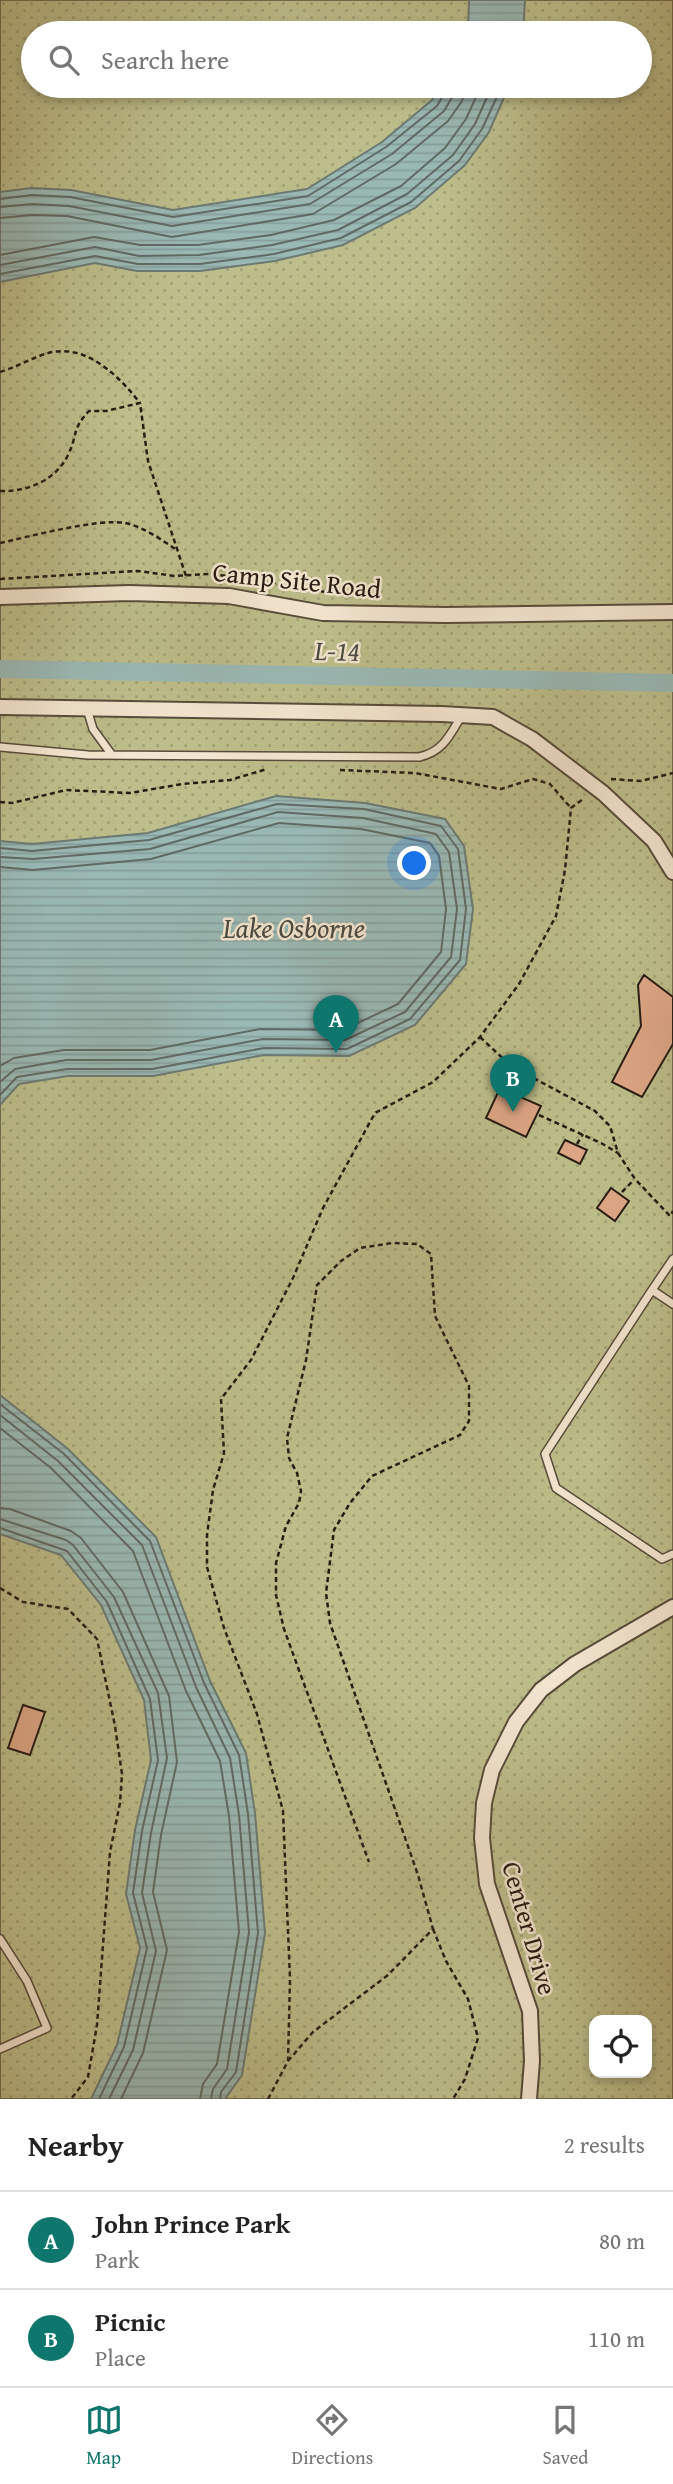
<!DOCTYPE html>
<html lang="en">
<head>
<meta charset="utf-8">
<style>
  body { margin:0; font-family:"Gentium Book Plus",serif; background:#f6f6f6; color:#222 }
  .controls { position:absolute; right:21px; bottom:21px; display:grid; overflow:hidden; border-radius:14px; box-shadow:0 4px 10px #0003 }
  .controls button { width:63px; height:63px; display:grid; place-items:center; padding:0; border:0; border-bottom:2px solid #e0e0e0; background:#fff; color:#222; font:35px sans-serif }
  .you { position:absolute; left:415px; top:864px; width:24px; height:24px; margin:-18px; border:5px solid #fff; border-radius:50%; background:#1a73e8; box-shadow:0 0 0 10px #1a73e833 }
  .badge { display:grid; place-items:center; width:46px; height:46px; border-radius:50%; background:#0f766e; color:#fff; font-size:23px; font-weight:700 }
  .pin { position:absolute; translate:-50% -58px; filter:drop-shadow(0 2px 4px #0008) }
  .pin::after { content:''; position:absolute; top:37px; width:24px; height:21px; background:inherit; clip-path:polygon(0 0,100% 0,50% 100%) }
  .list { margin:0; padding:0; list-style:none }
  h2 { display:flex; justify-content:space-between; align-items:center; height:91px; margin:0; padding:0 28px; font-size:30px }
  h2 small { font-size:23px; font-weight:400; color:#767676 }
  .list li { display:grid; grid-template-columns:46px 1fr auto; gap:21px; align-items:center; box-sizing:border-box; height:98px; padding:0 28px; border-top:2px solid #e0e0e0 }
  .list b { display:block; font-size:26px; white-space:nowrap }
  .list p { margin:0; font-size:23px; white-space:nowrap; color:#767676 }
  .list em { font-size:23px; font-style:normal; color:#767676 }
  .icon { flex:none; width:38px; height:38px; fill:none; stroke:currentColor; stroke-width:2; stroke-linecap:round; stroke-linejoin:round }
  .map { position:relative; flex:none; width:673px; height:2099px; overflow:hidden }
  .search { position:absolute; background:#fff; box-shadow:0 4px 10px #0003; left:21px; right:21px; top:21px; height:77px; display:flex; align-items:center; gap:18px; box-sizing:border-box; padding:0 24px; border-radius:38px; color:#767676; font-size:26px }
  .sheet { height:287px; background:#fff }
  nav { display:flex; justify-content:space-around; align-items:center; box-sizing:border-box; height:98px; border-top:2px solid #e0e0e0; background:#fff; font-size:19px; color:#767676 }
  nav a { display:grid; justify-items:center; gap:4px }
  nav .on { color:#0f766e }
  .map>svg:first-child { display:block }
  .park { fill:url(#park-dots); stroke:#726d4e; stroke-width:2; fill-rule:evenodd }
  .water { fill:url(#water-rules); stroke:#6c7a74; stroke-width:2 }
  .lines { fill:none; stroke-linecap:round; stroke-linejoin:round }
  .shore { stroke:#606a64; stroke-width:2 }
  .canal { stroke:#9ab9b5; stroke-width:18 }
  .building { fill:#dea787; stroke:#271c12; stroke-width:2 }
  .service-casing { stroke:#584b3b; stroke-width:10 }
  .minor-casing { stroke:#584b3b; stroke-width:18 }
  .path { stroke:#271c12; stroke-width:2.5; stroke-dasharray:5 3.5; stroke-linecap:butt }
  .service { stroke:#f3e6d0; stroke-width:7 }
  .minor { stroke:#f3e6d0; stroke-width:14 }
  .labels { text-anchor:middle; dominant-baseline:central; stroke-width:5; stroke-linejoin:round; paint-order:stroke }
  .street-label { font-size:26px; fill:#271c12; stroke:#f3e6d0 }
  .water-label { font-size:28px; font-style:italic; fill:#4a4b43; stroke:#f3e6d0 }
</style>
</head>
<body>
<div class="map">
<svg width="673" height="2099" viewBox="0 0 673 2099">
  <defs>
    <pattern id="park-dots" width="8" height="8" patternUnits="userSpaceOnUse" patternTransform="scale(1.75)"><rect width="8" height="8" fill="#bdbe8b"/><path d="M2 2h.1M6 6h.1" fill="none" stroke="#a2a377" stroke-width="1.8" stroke-linecap="round"/></pattern>
    <pattern id="water-rules" width="6" height="5" patternUnits="userSpaceOnUse" patternTransform="scale(1.75)"><rect width="6" height="5" fill="#9ab9b5"/><path d="M0 2.5h6" fill="none" stroke="#859e9b"/></pattern>
  </defs>
  <rect width="100%" height="100%" fill="#ecd9b6"/>
  <filter id="stains"><feTurbulence type="fractalNoise" baseFrequency=".00286" numOctaves="4"/><feColorMatrix values="0 0 0 0 .2 0 0 0 0 .09 0 0 0 0 .02 0 0 0 .5 -.17"/></filter>
  <radialGradient id="worn" r=".72"><stop offset=".6" stop-color="#630" stop-opacity="0"/><stop offset="1" stop-color="#630" stop-opacity=".3"/></radialGradient>
  <path class="park" d="M0,0H673V2099H0ZM33,33H640V86H33ZM594,2020H647V2073H594Z"/>
  <path class="water" d="M469,0H525L523,33H468Z
    M441,86H509L489,132L465,165L415,208L343,245L275,261L200,271H137L95,263L0,282V192L31,188L71,190L173,210L307,189L382,142L432,100Z
    M276,796L365,803L445,819L464,846L473,909L466,964L415,1025L349,1056L264,1055L153,1076H68L19,1084L0,1105V841L32,844L148,833Z
    M0,1395L68,1449L156,1537L210,1681L246,1753L255,1813L265,1933L242,2075L225,2099H91L117,2045L140,1948L126,1894L135,1830L151,1760L144,1700L101,1605L61,1555L0,1534Z"/>
  <g class="lines">
    <path class="shore" d="M0,199L32,195L70,197L173,217L308,196L386,147L437,106L445,92L446,86
      M0,207L32,204L69,206L172,226L310,204L392,154L444,111L454,94L455,86
      M0,218L32,215L67,216L172,237L313,214L396,164L448,121L462,101L466,86
      M0,255L94,237L140,245H198L271,235L334,220L401,186L445,148L466,119L481,86
      M0,265L95,247L139,256L199,255L272,245L338,230L407,194L453,155L475,124L492,86
      M0,274L95,256L138,264H200L274,254L341,238L411,202L459,161L482,129L502,86
      M0,848L32,851L149,840L277,804L364,809L441,826L458,849L466,909L460,960L410,1019L347,1049L264,1048L152,1069H67L17,1077L0,1095
      M0,857L33,859L150,849L278,812L363,818L436,834L449,852L457,909L451,957L405,1012L345,1040L263,1039L151,1060H66L15,1069L0,1082
      M0,867L33,870L151,859L279,823L361,829L430,843L439,856L446,909L441,952L398,1004L343,1030L260,1029L150,1050H64L14,1058L0,1066
      M0,1404L64,1454L150,1541L204,1683L239,1755L248,1814L258,1933L236,2072L221,2092L220,2099
      M0,1415L58,1461L142,1545L196,1687L230,1758L239,1815L249,1932L227,2069L213,2089L211,2099
      M0,1428L51,1468L133,1551L186,1691L220,1761L229,1816L239,1932L217,2064L203,2084L200,2099
      M0,1508L10,1509L71,1531L81,1538L123,1592L169,1696L177,1762L161,1835L153,1892L167,1950L143,2053L121,2099
      M0,1519L66,1540L73,1545L114,1597L158,1693L167,1758L151,1833L142,1893L156,1951L133,2050L109,2099
      M0,1528L67,1551L107,1602L150,1699L158,1760L142,1831L133,1893L147,1948L124,2047L99,2099"/>
    <path class="canal" d="M0,669L673,683"/>
  </g>
  <path class="building" d="M644,975L673,997V1044L642,1097L612,1082L641,1026L638,985Z
    M500,1088L541,1106L526,1137L486,1118Z
    M565,1140L587,1150L580,1164L558,1153Z
    M611,1188L629,1201L615,1221L597,1208Z
    M23,1705L45,1712L30,1755L8,1748Z"/>
  <g class="lines">
    <g class="service-casing">
      <path id="service" d="M87,709L93,729L112,755
        M0,747L88,755L419,757C443,752 450,735 462,715
        M673,1259L652,1290L673,1304
        M652,1290L545,1454L556,1488L662,1559L673,1554
        M0,1939L27,1981L47,2028L0,2049"/>
    </g>
    <g class="minor-casing">
      <path id="minor" d="M0,597L129,593L229,596L323,613L445,615L673,612
        M0,707L442,714L493,717L532,739L603,793L654,841L673,872
        M529,2099L532,2061L530,2011L487,1884L482,1838L484,1803L492,1770L516,1722L541,1690L575,1664L673,1607"/>
    </g>
    <path class="path" d="M0,372C16,367 30,359 45,354C84,341 118,375 140,403
      M0,491C28,492 56,480 68,455C78,435 71,430 89,411H106L140,403L148,461L186,576
      M0,543C28,537 98,518 125,523C144,527 162,540 178,551
      M0,579L138,571L175,576L209,574L248,578L353,597
      M340,770L415,773L501,789L533,779L550,784L571,808
      M611,779L641,781L673,773
      M0,802L12,803L66,790L130,793L182,784L230,780L267,769
      M480,1037L511,1066L595,1111L610,1126L618,1153L635,1179L670,1216L673,1211
      M539,1115L601,1143L618,1153
      M577,1144L583,1134
      M622,1192L634,1180
      M0,1588L23,1602L68,1609L97,1639L115,1726L122,1774L120,1803L110,1852L97,2025L88,2077L71,2099
      M433,1929L446,1961L468,1999L478,2038L465,2079L453,2099
      M288,2061L313,2032L388,1975L433,1929L418,1875L330,1623L326,1593L334,1530L350,1503L372,1476L460,1435L469,1421V1386L435,1316L431,1254L417,1244L392,1243L360,1248L341,1261L317,1285L306,1360L287,1438L289,1458L297,1473L301,1491L299,1503L286,1526L276,1563V1595L284,1629L369,1862
      M268,2099L288,2061L290,1979L283,1811L257,1714L224,1628L207,1567V1535L213,1490L224,1453L221,1399L251,1360L293,1278L323,1208L375,1113L433,1082L480,1037L519,984L556,916L565,870L571,808L583,799"/>
    <use href="#service" class="service"/>
    <use href="#minor" class="minor"/>
  </g>
  <g class="labels">
    <g class="street-label">
      <text transform="translate(297 580) rotate(6)">Camp Site Road</text>
      <text transform="translate(530 1928) rotate(74)">Center Drive</text>
    </g>
    <g class="water-label">
      <text transform="translate(337 650) rotate(1)">L-14</text>
      <text x="294" y="927">Lake Osborne</text>
    </g>
  </g>
  <rect width="100%" height="100%" filter="url(#stains)"/>
  <rect width="100%" height="100%" fill="url(#worn)"/>
</svg>
<div class="controls">
<button><svg class="icon" aria-label="locate" viewBox="0 0 24 24"><circle cx="12" cy="12" r="6"/><path d="M12 2v4M12 18v4M2 12h4M18 12h4"/></svg></button>
</div>
<div class="you"></div>
<div class="pin badge" style="left:336px;top:1053px">A</div>
<div class="pin badge" style="left:513px;top:1112px">B</div>
<div class="search"><svg class="icon" aria-label="search" viewBox="0 0 24 24"><circle cx="10" cy="10" r="6"/><path d="M15 15l6 6"/></svg>Search here</div>
</div>
<section class="sheet">
<h2>Nearby<small>2 results</small></h2>
<ul class="list">
<li><span class="badge">A</span><div><b>John Prince Park</b><p>Park</p></div><em>80 m</em></li>
<li><span class="badge">B</span><div><b>Picnic</b><p>Place</p></div><em>110 m</em></li>
</ul>
</section>
<nav>
<a class="on"><svg class="icon" aria-label="map" viewBox="0 0 24 24"><path d="M3 6l6-2 6 2 6-2v14l-6 2-6-2-6 2zM9 4v14M15 6v14"/></svg>Map</a>
<a><svg class="icon" aria-label="directions" viewBox="0 0 24 24"><path d="M12 3l9 9-9 9-9-9zM9 14v-3h6M13 9l2 2-2 2"/></svg>Directions</a>
<a><svg class="icon" aria-label="saved" viewBox="0 0 24 24"><path d="M7 4h10v16l-5-4-5 4z"/></svg>Saved</a>
</nav>
</body>
</html>
